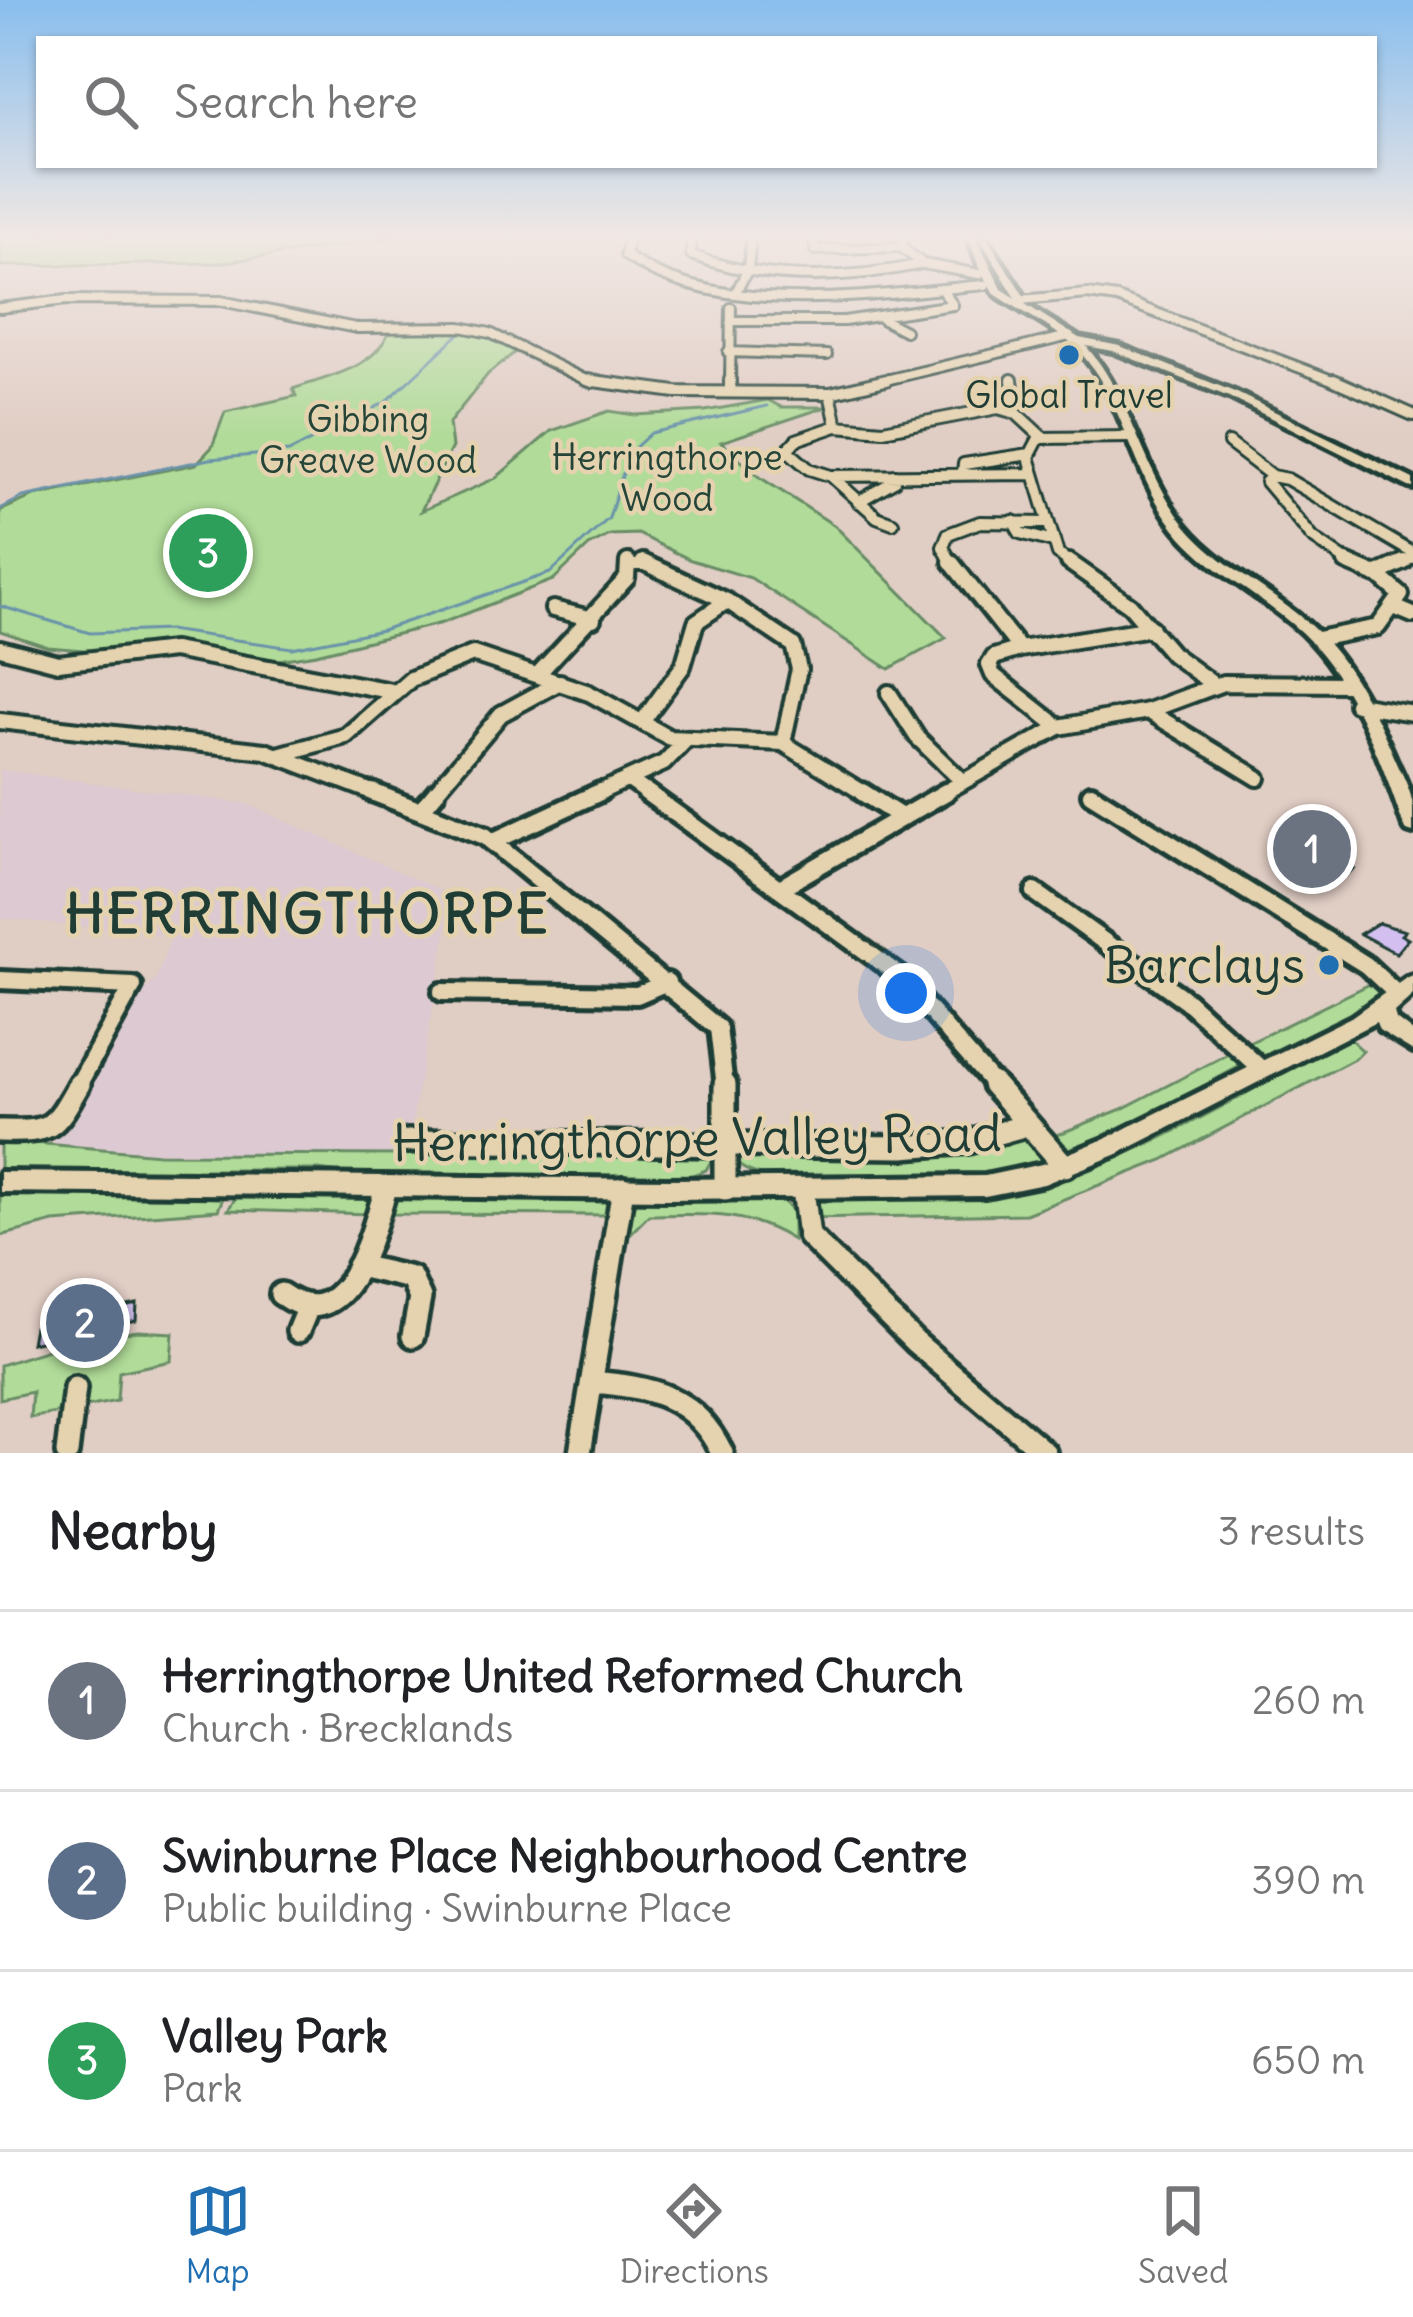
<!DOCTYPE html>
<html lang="en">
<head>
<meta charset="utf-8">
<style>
  body { margin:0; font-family:Delius,sans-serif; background:#f2f2f2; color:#202124 }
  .you { position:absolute; left:906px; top:993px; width:42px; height:42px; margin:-30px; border:9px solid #fff; border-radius:50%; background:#1a73e8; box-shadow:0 0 0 18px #1a73e833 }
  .badge { display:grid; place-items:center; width:78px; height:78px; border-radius:50%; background:#1f6fb2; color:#fff; font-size:39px; font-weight:700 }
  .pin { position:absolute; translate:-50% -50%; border:6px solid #fff; box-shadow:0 3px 12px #0006 }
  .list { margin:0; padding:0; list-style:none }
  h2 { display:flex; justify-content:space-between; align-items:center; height:156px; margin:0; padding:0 48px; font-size:51px }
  h2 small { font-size:39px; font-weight:400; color:#757577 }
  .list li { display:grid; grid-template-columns:78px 1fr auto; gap:36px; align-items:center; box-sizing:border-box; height:180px; padding:0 48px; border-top:3px solid #e0e0e0 }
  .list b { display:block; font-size:45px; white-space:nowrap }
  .list p { margin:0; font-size:39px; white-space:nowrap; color:#757577 }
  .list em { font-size:39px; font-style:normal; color:#757577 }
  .icon { flex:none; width:66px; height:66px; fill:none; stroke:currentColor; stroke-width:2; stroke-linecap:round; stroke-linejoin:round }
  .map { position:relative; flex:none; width:1413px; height:1453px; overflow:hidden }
  .search { position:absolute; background:#fff; box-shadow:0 3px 9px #0004; left:36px; right:36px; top:36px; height:132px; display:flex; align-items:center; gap:30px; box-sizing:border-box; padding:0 42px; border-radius:0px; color:#757577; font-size:45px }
  .sheet { height:696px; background:#fff }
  nav { display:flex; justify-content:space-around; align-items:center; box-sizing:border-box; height:168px; border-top:3px solid #e0e0e0; background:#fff; font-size:33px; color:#757577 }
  nav a { display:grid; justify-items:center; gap:6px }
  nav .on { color:#1f6fb2 }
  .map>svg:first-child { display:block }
  .built { fill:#dcc9d2 }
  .green { fill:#b0db98; stroke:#688c66; stroke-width:3 }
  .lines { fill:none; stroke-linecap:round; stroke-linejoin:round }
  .stream { stroke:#6a93aa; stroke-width:3 }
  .building { fill:#d3c0f1; stroke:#1f3d34; stroke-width:3 }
  .minor-far4-casing { stroke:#1f3d34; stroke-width:14 }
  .minor-far3-casing { stroke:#1f3d34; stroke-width:16 }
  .minor-far2-casing { stroke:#1f3d34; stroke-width:22 }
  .minor-far1-casing { stroke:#1f3d34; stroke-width:26 }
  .minor-casing { stroke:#1f3d34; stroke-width:30 }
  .major-casing { stroke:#1f3d34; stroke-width:10 }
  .minor-far4 { stroke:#e5d3b0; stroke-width:8 }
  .minor-far3 { stroke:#e5d3b0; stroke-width:10 }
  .minor-far2 { stroke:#e5d3b0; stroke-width:14 }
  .minor-far1 { stroke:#e5d3b0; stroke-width:16 }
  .minor { stroke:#e5d3b0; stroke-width:21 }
  .major { fill:#e5d3b0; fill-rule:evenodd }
  .poi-dot { fill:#1f6fb2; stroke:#e5d3b0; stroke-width:4.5 }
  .labels { text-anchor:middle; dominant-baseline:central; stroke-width:9; stroke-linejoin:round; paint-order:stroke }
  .far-poi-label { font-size:36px; fill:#1f3d34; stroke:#e5d3b0 }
  .far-park-label { font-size:36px; fill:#264539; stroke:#e5d3b0 }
  .near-poi-label { font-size:51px; fill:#1f3d34; stroke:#e5d3b0; text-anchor:end }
  .near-street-label { font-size:51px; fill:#1f3d34; stroke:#e5d3b0 }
  .district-label { font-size:54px; font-weight:bold; letter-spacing:3px; fill:#1f3d34; stroke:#e5d3b0 }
</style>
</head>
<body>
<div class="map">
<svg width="1413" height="1453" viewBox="0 0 1413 1453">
  <rect width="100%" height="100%" fill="#e0cdc4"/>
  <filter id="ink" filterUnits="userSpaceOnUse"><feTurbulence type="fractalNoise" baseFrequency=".00833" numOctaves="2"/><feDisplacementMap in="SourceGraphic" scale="24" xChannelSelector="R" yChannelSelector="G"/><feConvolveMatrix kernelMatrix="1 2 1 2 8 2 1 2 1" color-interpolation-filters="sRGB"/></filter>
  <g filter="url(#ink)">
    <path class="built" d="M0,770L247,804L453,896L406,1155L159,1154L53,1143L134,998L155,982L172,936L0,918Z"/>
    <path class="green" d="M0,237H397L219,263L0,266Z
      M433,327L492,335L519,349L488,374L449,423L452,447L421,511L496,478L551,431L609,411L635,415L705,411L768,400L781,407H826L721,442L758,476L835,526L946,638L889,669L751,578L691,560L638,534L610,535L589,546L553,580L442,623L316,654L279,660L172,645L118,653L48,647L0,631V511L34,496L196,464L212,447L225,412L296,396L293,389C329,376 376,369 390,329Z
      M1376,981L1380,993C1350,1017 1297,1056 1258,1057L1243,1046Z
      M1348,1037L1363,1051L1356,1058L1163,1160L1026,1214L808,1218L820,1200C884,1193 948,1204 1013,1191C1131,1167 1242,1093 1348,1037Z
      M1234,1051L1242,1065L1092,1146L1068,1152L1049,1138L1122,1109Z
      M1024,1135L1042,1153L1039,1162C1003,1186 761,1194 738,1164L741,1153Z
      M0,1140L159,1154L406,1155L407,1147L709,1153L711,1161L706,1170L682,1179L365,1177L319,1170H197L180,1179L0,1172Z
      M0,1190L223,1198L218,1210L54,1222L0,1236Z
      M359,1195L373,1203L370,1214L228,1210L236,1197Z
      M404,1196L601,1197L614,1205L611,1215L385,1214L390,1203Z
      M637,1197L783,1201L793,1211V1240C745,1210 704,1214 649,1215L624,1240L631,1203Z
      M138,1331L173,1333L171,1361L119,1372L117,1401L30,1418L32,1392L0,1399V1365L82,1339Z"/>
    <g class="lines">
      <path class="stream" d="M0,509L23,497L210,459L289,452L386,402L462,331
        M0,606L90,633L168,630L292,648L382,630L550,573L609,518L629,453L651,433L767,406"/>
    </g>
    <path class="building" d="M1325,813L1340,823L1325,834L1340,844L1331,854L1354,869L1337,882L1272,839L1294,825L1303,829Z
      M1378,923L1405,931L1401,935L1408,939L1396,953L1360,934Z
      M137,1304L136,1320L31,1343L34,1327Z"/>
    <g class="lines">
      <g class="minor-far4-casing">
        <path id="minor-far4" d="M629,237L625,255C715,321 879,294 985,285
          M691,237V255C766,283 846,280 923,264
          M814,237L815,250L901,247
          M904,237L901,247L923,264L979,274
          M736,292L748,269L751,237
          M1020,300L1088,294L1117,298L1340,383
          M0,308L66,300L221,301L356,328L461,327L490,333L592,383
          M882,319L905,331
          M734,321H844L953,305L941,289
          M728,352L827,355
          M730,383L731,308
          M873,383L1069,336"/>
      </g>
      <g class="minor-far3-casing">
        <path id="minor-far3" d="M586,380L676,392L830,393L886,380
          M1334,380L1413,415
          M730,392V380
          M830,393L837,426L796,440L787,450L809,469L831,476L1034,474
          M1009,410L1015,400L1012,380
          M837,426L883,430L998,408L1016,413L1042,437
          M1229,443L1272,476L1287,479L1413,553
          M963,472L964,464L1030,454
          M831,476L877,517L893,523
          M1272,476L1266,482L1313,538L1352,565
          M858,502L894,481L895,475
          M1013,521L1020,533L1053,542
          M628,565H650
          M953,565L943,547L948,534L980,522L1048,523
          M1074,565L1058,554L1029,457L1039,438L1132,437
          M1397,565L1413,558"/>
      </g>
      <g class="minor-far2-casing">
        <path id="minor-far2" d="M643,562L727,601L793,645L799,669L783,743
          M951,562L1020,649L994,657L989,665L993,675L1059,727
          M1069,562L1130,605L1172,654L1214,685
          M1346,562L1376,575
          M1394,607L1413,615
          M553,609L593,619
          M1317,639L1378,627L1401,595L1377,574L1404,562
          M0,648L58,663L173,650L396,692
          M1020,649L1151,628
          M538,674L627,578L628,562
          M889,693L917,737L962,781
          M1356,704L1413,713
          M1148,711L1258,778
          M0,721L265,751L380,795
          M642,722L683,666L696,622L727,601
          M278,755L346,736L411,679L473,654L589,693L670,738L783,743L867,795
          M629,780L650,795
          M433,795L501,714L560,682
          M593,795L664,763L685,741
          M940,795L1059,727L1148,711L1223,683L1346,684"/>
      </g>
      <g class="minor-far1-casing">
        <path id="minor-far1" d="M372,792L485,836L718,1028L725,1087
          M646,792L899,975L996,1087
          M862,792L898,815
          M1091,794L1366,965L1397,994
          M421,810L436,792
          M494,841L600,792
          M780,888L946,792
          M1035,892L1187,1001L1261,1069
          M0,980L133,986L77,1087
          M442,992L637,995L667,982"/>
      </g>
      <g class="minor-casing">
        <path id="minor" d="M725,1084V1189
          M993,1084L1065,1166
          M0,1131C53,1132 53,1130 79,1084
          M408,1141L903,1147L967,1142L1027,1125
          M803,1189L809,1236L915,1342L1045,1453
          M358,1266L411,1278L420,1298L413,1336
          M281,1294C347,1341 371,1236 386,1188
          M298,1331L308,1307
          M592,1382C651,1387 695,1396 722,1453
          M67,1453L75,1388
          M580,1453L623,1188"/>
      </g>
      <g class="major-casing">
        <path id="major" d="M968,237H976L1002,289L1016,298L979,237L987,238L1028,302L1025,304L1079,338L1120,346L1237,393L1413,479V488L1409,487L1229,397L1113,351L1086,346C1129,395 1141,461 1177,514C1211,563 1267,586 1310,625C1350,661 1376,714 1397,763C1403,776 1411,791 1413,806C1413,814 1413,824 1413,833L1407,831L1404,827C1381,761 1354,683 1302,633C1259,593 1204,570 1169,521C1133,471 1124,406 1085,358C1068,337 1043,324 1019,309C1012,304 1002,300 996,294C983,281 975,254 968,237Z
          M1413,975V995L1394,1012L1396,1019L1413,1032V1051L1379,1030L1376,1022L1118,1154L1044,1184L985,1196L668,1199L0,1192V1172L668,1179L985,1176L1042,1164L1102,1140L1351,1017L1406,978Z"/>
      </g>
      <use href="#minor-far4" class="minor-far4"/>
      <use href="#minor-far3" class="minor-far3"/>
      <use href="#minor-far2" class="minor-far2"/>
      <use href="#minor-far1" class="minor-far1"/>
      <use href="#minor" class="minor"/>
      <use href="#major" class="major"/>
    </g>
  </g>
  <linearGradient id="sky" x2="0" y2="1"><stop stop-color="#89beee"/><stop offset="0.54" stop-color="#f1e8e4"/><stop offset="1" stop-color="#f1e8e4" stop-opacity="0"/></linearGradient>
  <rect width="1413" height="440" fill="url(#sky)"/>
  <g class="poi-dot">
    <circle cx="1069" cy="355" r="12"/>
    <circle cx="1329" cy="965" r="12"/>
  </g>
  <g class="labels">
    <g class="far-poi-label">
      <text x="1069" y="395">Global Travel</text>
    </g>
    <g class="far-park-label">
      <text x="368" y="419">Gibbing<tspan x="368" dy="41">Greave Wood</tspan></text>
      <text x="667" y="457">Herringthorpe<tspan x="667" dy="41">Wood</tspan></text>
    </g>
    <g class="near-poi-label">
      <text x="1305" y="965">Barclays</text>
    </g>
    <g class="near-street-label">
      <text transform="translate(697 1138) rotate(-1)">Herringthorpe Valley Road</text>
    </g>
    <g class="district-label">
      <text x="308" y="914">HERRINGTHORPE</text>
    </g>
  </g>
</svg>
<div class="you"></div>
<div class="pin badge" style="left:1312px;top:849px;background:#6b7280">1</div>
<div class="pin badge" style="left:85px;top:1323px;background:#5c6f8a">2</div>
<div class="pin badge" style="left:208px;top:553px;background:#2e9e5b">3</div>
<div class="search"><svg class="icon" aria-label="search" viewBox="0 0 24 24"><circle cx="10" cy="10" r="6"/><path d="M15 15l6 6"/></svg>Search here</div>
</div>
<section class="sheet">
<h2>Nearby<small>3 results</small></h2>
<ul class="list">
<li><span class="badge" style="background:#6b7280">1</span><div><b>Herringthorpe United Reformed Church</b><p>Church · Brecklands</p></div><em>260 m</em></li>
<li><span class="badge" style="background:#5c6f8a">2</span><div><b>Swinburne Place Neighbourhood Centre</b><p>Public building · Swinburne Place</p></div><em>390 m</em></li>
<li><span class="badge" style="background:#2e9e5b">3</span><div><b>Valley Park</b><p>Park</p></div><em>650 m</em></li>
</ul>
</section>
<nav>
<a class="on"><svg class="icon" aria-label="map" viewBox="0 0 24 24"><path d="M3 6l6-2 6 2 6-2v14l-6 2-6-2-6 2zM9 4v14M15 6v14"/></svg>Map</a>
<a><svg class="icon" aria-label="directions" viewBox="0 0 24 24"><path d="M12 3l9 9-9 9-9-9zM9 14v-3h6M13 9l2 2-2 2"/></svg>Directions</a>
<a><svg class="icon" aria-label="saved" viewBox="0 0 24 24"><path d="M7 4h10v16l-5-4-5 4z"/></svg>Saved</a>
</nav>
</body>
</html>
